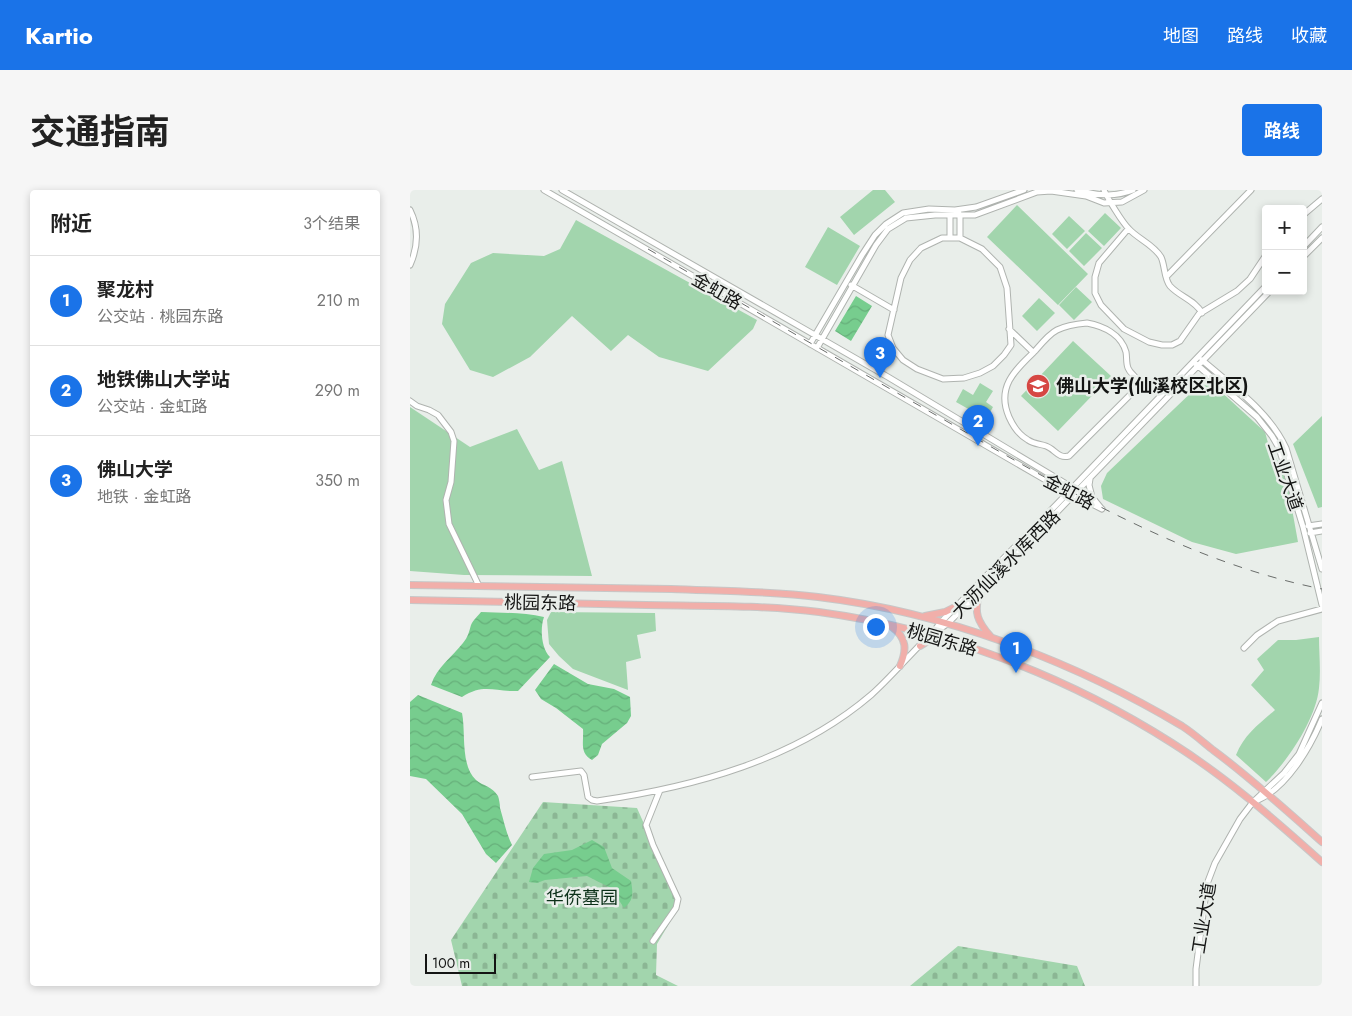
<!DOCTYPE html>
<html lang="zh">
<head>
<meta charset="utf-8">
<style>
  body { margin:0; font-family:Jost,"Noto Sans SC",sans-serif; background:#f6f6f6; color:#222 }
  .controls { position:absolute; right:15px; top:15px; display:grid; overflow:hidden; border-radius:5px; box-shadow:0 2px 8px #0003 }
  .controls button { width:45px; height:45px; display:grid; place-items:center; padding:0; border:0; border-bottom:1px solid #e0e0e0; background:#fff; color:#222; font:25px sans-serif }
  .scale { position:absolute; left:15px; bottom:12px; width:71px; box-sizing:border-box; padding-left:5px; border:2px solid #141514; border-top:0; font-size:14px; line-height:18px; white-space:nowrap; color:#141514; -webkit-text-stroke:4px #e9eeea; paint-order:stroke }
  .you { position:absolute; left:465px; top:436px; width:18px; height:18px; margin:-12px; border:4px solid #fff; border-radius:50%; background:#1a73e8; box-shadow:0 0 0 8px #1a73e833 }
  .badge { display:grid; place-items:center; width:32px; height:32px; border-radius:50%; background:#1a73e8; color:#fff; font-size:16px; font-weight:700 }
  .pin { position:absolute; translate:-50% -41px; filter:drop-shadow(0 1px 2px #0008) }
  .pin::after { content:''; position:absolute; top:26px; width:18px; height:15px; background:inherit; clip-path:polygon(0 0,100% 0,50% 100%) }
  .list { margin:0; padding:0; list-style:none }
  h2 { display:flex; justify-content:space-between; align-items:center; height:65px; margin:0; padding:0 20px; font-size:21px }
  h2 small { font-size:16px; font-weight:400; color:#767676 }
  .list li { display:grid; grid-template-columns:32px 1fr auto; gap:15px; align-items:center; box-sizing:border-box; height:90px; padding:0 20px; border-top:1px solid #e0e0e0 }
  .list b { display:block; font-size:19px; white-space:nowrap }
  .list p { margin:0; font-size:16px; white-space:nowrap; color:#767676 }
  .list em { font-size:16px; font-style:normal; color:#767676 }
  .map { position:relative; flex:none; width:912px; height:796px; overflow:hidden; border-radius:5px }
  header { display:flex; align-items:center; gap:30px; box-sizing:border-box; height:70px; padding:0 25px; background:#1a73e8; color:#fff }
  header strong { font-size:24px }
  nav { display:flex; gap:28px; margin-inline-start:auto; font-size:18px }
  .intro { display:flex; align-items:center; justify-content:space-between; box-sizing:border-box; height:120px; padding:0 30px }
  h1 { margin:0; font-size:35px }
  .button { padding:12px 22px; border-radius:5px; background:#1a73e8; color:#fff; font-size:18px; font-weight:700 }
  main { display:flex; gap:30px; padding:0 30px }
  aside { flex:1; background:#fff; border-radius:5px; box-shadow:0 2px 8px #0003 }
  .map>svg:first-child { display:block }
  .green { fill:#a2d5ad }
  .cemetery { fill:url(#cemetery-stones) }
  .water { fill:url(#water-waves) }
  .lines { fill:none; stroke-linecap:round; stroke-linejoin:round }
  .minor-casing { stroke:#afb3af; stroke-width:7 }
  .major-casing { stroke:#c7c7c7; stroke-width:8 }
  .minor { stroke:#fff; stroke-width:5 }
  .major { stroke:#f1afaa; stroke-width:6 }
  .rail { stroke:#6a6d6b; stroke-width:1; stroke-dasharray:9 9; stroke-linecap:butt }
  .labels { text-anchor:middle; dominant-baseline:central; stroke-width:5; stroke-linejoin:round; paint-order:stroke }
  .street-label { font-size:18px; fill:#141514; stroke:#e9eeea }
  .poi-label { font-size:18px; font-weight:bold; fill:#141514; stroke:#e9eeea; text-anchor:start }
  .park-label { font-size:18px; fill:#0c3119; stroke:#e9eeea }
</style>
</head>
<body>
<header>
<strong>Kartio</strong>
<nav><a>地图</a><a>路线</a><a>收藏</a></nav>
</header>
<div class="intro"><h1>交通指南</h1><a class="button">路线</a></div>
<main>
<aside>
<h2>附近<small>3个结果</small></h2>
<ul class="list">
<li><span class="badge">1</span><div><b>聚龙村</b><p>公交站 · 桃园东路</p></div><em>210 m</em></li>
<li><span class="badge">2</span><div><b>地铁佛山大学站</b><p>公交站 · 金虹路</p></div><em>290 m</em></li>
<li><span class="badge">3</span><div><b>佛山大学</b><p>地铁 · 金虹路</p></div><em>350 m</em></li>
</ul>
</aside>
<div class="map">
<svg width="912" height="796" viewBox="0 0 912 796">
  <defs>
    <pattern id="cemetery-stones" width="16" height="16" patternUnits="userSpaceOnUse" patternTransform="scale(1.25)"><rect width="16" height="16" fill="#a2d5ad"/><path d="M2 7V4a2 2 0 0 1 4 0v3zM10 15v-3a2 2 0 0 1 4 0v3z" fill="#8bb694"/></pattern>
    <pattern id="water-waves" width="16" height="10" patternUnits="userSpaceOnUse" patternTransform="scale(1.25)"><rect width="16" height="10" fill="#77cd8e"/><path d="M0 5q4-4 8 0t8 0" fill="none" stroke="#66af7a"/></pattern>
  </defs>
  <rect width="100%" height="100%" fill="#e9eeea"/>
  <path class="green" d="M463,0H475L485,12L444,45L430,27Z
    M607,15L678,84L648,115L577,47Z
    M695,23L711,38L694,56L678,41Z
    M659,26L675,41L657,59L642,44Z
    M166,30L347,130L343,139L298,181L249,167L218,145L201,161L162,126L120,167L83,187L60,180L32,134L35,114L61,73L83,63L134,66L150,59Z
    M418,37L450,56L427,95L395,77Z
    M676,43L692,58L674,76L659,61Z
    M666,97L682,112L664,130L649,115Z
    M629,108L645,123L627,141L612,126Z
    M663,151L701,186L648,241L611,206Z
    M570,193L583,201L576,212L583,217L576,229L546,212L553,199L563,205Z
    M798,194L807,198L855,242L858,253L876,286L888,352L826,364L782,352L693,309L691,296L697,283L787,197Z
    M0,217L60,257L107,239L129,280L152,271L182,386L54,385L0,381Z
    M912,226V317L908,318L883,254Z
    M141,422L245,423L246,441L227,445L231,468L216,472L218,500L163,479L149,466L139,454L137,430Z
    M909,447C909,463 911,481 909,498C906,529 878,571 856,592L826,565C834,545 849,534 865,520L841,495L854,480L847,469L868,450H886Z"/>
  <path class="cemetery" d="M133,612L227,618L270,715L247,754L246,785L268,796H52L41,750Z
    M548,756L667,776L675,796H500Z"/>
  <path class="water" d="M446,106L462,116L441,151L425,141Z
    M71,422C92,423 114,422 134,427C130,438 131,458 140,467L108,501C84,502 74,493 52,507L21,495C27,477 42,467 53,453C58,447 59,442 61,435C63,430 68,426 71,422Z
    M144,474L178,494L204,499L220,507L221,526L217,533L192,554L188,565L182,570C169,563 174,552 173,539L146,518L131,509L125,500Z
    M8,505L52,523C56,542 50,575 66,590C73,596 82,596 88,606C89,609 90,614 90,618C94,631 96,643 102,655L86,673L76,664L52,624L16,589L0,586V512Z
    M182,650L194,657L202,678L221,691C223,703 224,710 214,718L201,698L177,686L135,690L127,693L119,692L123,678L134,664L162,660Z"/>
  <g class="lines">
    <g class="minor-casing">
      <path id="minor" d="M134,0L646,296L692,319
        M152,0L478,187L668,301L682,307L691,318
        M667,0C687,5 703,8 723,0
        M694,0C698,9 712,32 719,39C728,49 743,54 751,67C755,75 754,89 760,96C770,107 785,110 792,123
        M0,20C9,38 8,57 0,75
        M548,22L550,25V48
        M893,25L912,9
        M718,39L689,73L685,87V103L691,115L714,139L739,152L752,155H762L770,151L789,124L827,101L840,89L856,65
        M532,48H550L572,59L590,77L597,98L601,155L594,165L583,176L570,183L554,188L533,189L507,179L493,170L483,158L478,145L491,88L500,70L511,58Z
        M540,48V25L542,23
        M893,57L912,37
        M893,67L912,48
        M757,86L841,0
        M441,95L484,120
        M677,133C693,136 711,144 716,162C717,167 716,173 718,178C721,186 731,187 727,198L659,266C648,269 645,259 636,256C630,254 624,254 618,250C609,245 603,236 599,227C586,197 605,180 625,161C631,154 639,144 647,140C657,135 666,134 677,133Z
        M599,139L623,162
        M400,154L452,65L465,45L476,34L493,23L519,19L545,20L566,17L614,0
        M407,158L466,55L478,39L496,28L525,25H565L627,2L641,1L676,6L694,13L712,12L734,0
        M792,170C822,196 859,221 876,258L912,379
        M786,174L847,227L862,246L869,258L893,337L912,415
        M0,211L7,216L19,220L28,225L41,242L44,251L41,292L36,310L39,334L69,396
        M680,289L679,295L682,307
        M898,336L912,334
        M900,343L912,341
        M524,441L531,432L647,314L856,96
        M518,447L537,434L569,403L860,101
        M834,458L847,445L868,431L912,419
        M122,587L171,581L174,585L178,607L182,610L187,611C284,597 385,570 461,505C479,489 495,470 512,453
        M848,610C877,597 900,558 912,529
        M243,751L266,718L268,709L243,655L236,635L250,600
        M786,796V779L797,694L805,673L830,629L843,612L874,583L889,564L912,513"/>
    </g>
    <g class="major-casing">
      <path id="major" d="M0,395C87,396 174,397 261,399C310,401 359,401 408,407C534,422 663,471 772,536C783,543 793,552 803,560C841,588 876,620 912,652
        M569,403C564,423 567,431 581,447
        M0,410C79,412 158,414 236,415C294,416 352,415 409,422C534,439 655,485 762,553C816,587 864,629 912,672
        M515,426L535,422L545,417
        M482,437C497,448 497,460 490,476
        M510,456L518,451L530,449"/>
    </g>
    <use href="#minor" class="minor"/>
    <use href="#major" class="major"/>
    <path class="rail" d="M238,59C338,117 438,175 538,232C656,300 777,372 912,399"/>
  </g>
  <defs>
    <g id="university-disc" transform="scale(1.25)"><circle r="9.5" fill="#d64743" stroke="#e9eeea"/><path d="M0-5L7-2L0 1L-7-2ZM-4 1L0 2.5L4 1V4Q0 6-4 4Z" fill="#fff"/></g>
  </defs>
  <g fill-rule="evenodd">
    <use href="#university-disc" x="628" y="196"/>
  </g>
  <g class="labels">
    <g class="street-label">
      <text transform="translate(307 101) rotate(30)">金虹路</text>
      <text transform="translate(875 286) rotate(71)">工业大道</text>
      <text transform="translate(659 302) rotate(28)">金虹路</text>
      <text transform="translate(596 374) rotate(-45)">大沥仙溪水库西路</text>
      <text transform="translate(130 413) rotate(1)">桃园东路</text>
      <text transform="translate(532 450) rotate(16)">桃园东路</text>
      <text transform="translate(794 728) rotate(-81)">工业大道</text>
    </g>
    <g class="poi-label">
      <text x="646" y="196">佛山大学(仙溪校区北区)</text>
    </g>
    <g class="park-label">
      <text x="172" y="708">华侨墓园</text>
    </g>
  </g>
</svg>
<div class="controls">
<button>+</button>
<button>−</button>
</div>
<div class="scale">100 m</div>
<div class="you"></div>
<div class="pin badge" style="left:606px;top:483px">1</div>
<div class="pin badge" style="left:568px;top:256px">2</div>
<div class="pin badge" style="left:470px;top:188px">3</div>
</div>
</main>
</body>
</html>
